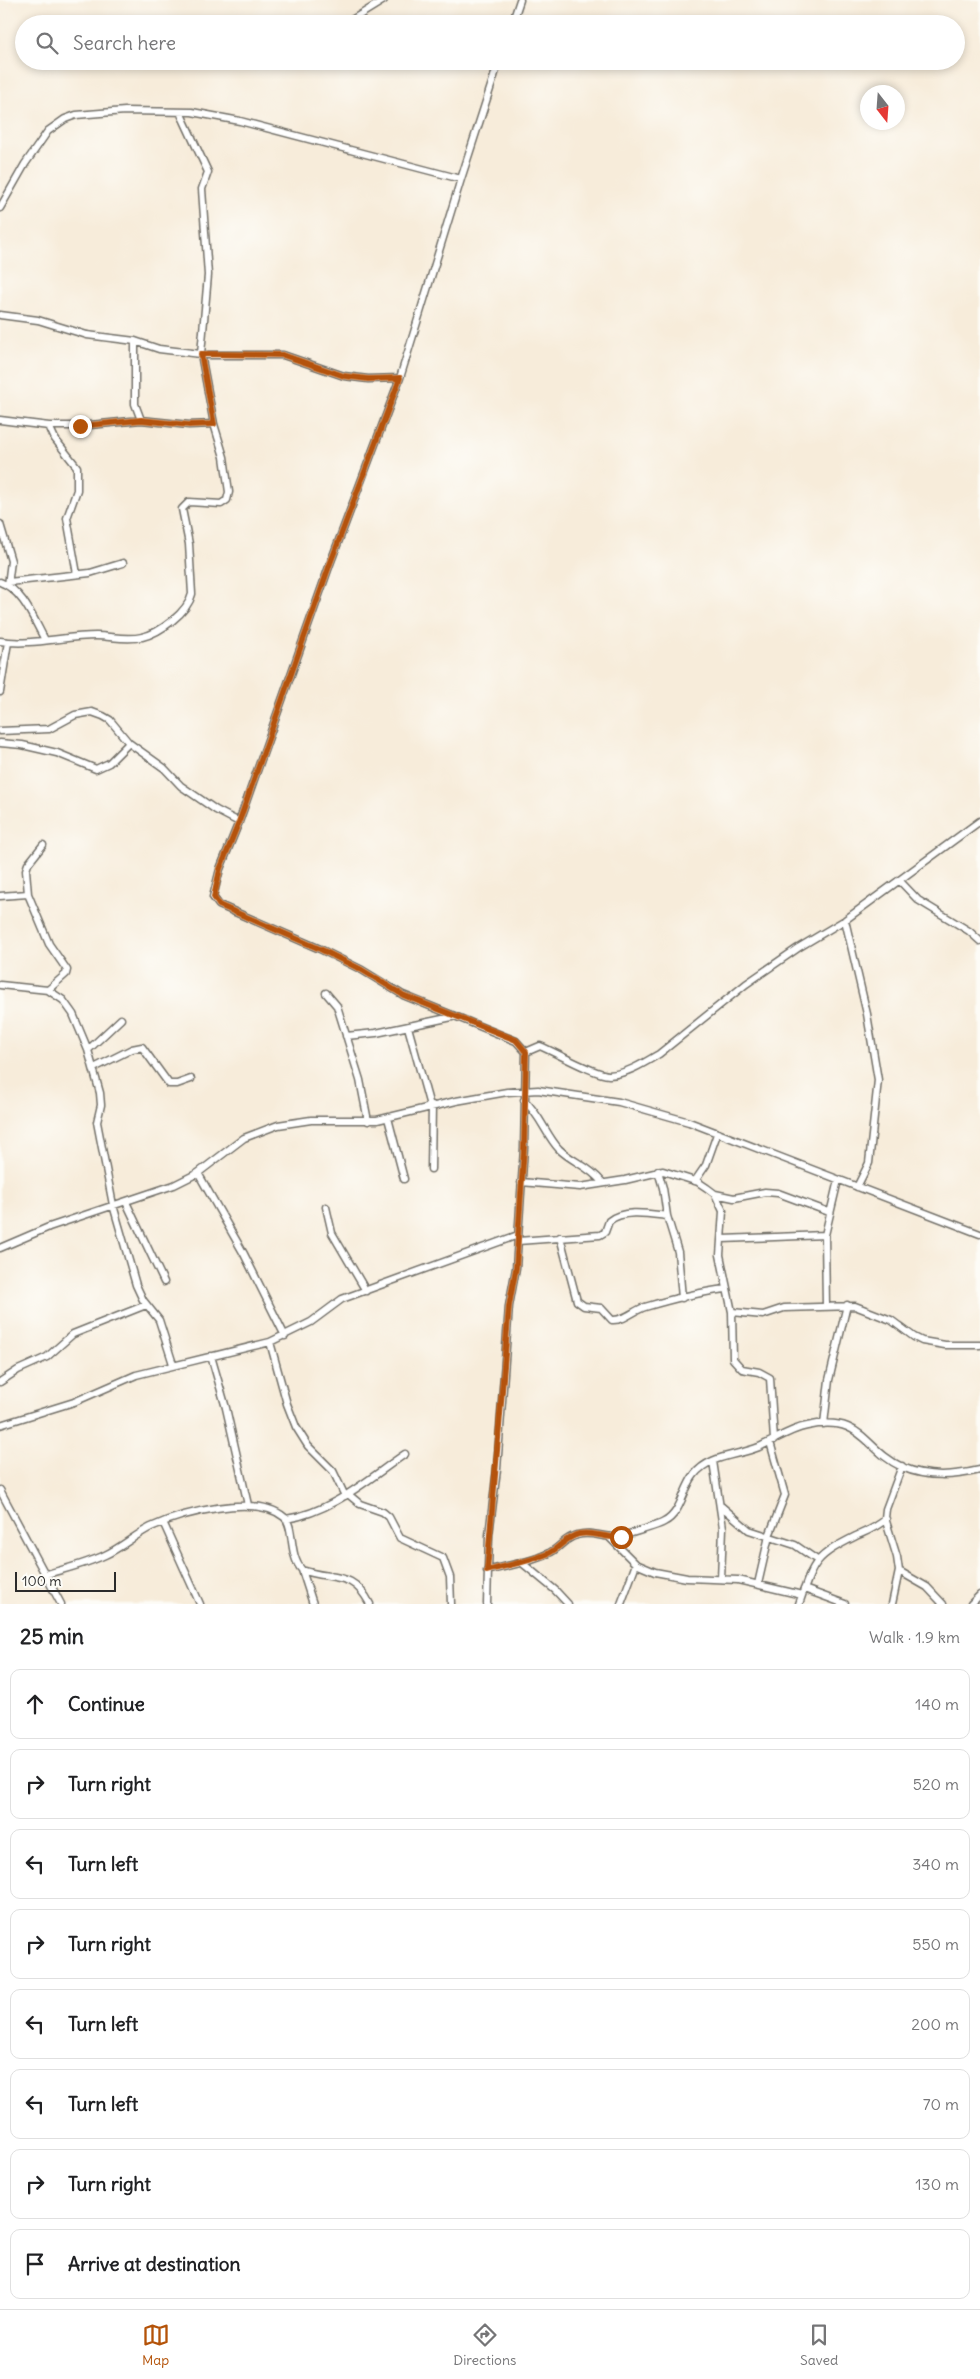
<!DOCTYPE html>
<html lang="en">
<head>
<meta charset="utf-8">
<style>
  body { margin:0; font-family:Delius,sans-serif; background:#f2f2f2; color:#202124 }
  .compass { position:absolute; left:860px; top:85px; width:45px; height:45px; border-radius:50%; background:#fff; box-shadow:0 2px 8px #0003; rotate:163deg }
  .scale { position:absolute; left:15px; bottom:12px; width:101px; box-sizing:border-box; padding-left:5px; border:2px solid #2b2b2b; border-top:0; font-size:14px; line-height:18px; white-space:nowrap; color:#2b2b2b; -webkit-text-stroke:4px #fdfcf7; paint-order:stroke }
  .stop { position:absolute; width:15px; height:15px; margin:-11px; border:4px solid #b45309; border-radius:50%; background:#fff }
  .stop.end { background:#b45309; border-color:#fff; box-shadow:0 1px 5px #0008 }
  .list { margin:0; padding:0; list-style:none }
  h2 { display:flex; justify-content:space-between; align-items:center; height:65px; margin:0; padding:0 20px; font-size:21px }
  h2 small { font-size:16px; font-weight:400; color:#757577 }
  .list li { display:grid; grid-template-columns:32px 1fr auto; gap:15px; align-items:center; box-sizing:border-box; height:70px; margin:0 10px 10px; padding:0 10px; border:1px solid #e0e0e0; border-radius:10px }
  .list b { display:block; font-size:19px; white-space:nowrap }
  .list em { font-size:16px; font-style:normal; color:#757577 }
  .icon { flex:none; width:28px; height:28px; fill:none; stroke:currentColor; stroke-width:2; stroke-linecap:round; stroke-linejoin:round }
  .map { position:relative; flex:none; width:980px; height:1604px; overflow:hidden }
  .search { position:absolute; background:#fff; box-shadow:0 2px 8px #0003; left:15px; right:15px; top:15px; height:55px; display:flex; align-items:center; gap:12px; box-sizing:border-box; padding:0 18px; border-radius:28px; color:#757577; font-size:19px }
  .sheet { height:705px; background:#fff }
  nav { display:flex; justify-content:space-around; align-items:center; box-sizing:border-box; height:70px; border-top:1px solid #e0e0e0; background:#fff; font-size:14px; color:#757577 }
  nav a { display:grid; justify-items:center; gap:2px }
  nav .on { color:#b45309 }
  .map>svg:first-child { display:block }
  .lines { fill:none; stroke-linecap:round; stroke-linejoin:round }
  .street-casing { stroke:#726f68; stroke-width:9 }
  .street { stroke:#fff; stroke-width:6 }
  .route { stroke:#b45309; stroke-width:6 }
</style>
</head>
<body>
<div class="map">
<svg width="980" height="1604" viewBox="0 0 980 1604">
  <rect width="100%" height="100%" fill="#fdfcf7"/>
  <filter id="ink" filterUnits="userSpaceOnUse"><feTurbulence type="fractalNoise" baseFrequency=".02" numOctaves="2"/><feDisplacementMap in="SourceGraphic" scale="10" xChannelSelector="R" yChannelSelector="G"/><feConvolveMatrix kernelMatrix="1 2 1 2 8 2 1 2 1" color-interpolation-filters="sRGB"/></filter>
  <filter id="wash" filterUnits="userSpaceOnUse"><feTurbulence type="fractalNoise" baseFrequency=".0096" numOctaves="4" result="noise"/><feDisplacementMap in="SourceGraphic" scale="20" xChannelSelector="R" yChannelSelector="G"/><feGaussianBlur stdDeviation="1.12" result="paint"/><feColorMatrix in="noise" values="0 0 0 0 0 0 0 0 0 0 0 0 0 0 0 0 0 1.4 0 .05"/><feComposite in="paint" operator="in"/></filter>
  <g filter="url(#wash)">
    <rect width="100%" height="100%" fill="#f7ecda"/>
  </g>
  <g filter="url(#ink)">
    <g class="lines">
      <g class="street-casing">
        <path id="street" d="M350,21L384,0
          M512,24L520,0
          M0,208L25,164L48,131L65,119L76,115L125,111L192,112L240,121L461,179
          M0,315L38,320L87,335L135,341L159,349L209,355H283L344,376L368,379L400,378
          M135,341V404L141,420
          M0,420L49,426H80L141,420L189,425L214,424
          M49,426L55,439L77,467V490L67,518L77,574
          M0,524L11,561L8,585
          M0,582C23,590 34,620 45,640
          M9,582L90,573L123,563
          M0,641C31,646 64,636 96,636C111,636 126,641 142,637C160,633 188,612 192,594L189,544L182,509L189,502L221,504L227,500L229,492L224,457L214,424L201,354L208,275L202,189L208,172L180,112
          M0,692L8,642
          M0,731L49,729L75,715L92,712L103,716L110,720L129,743L164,768L181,786L216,810L239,822
          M0,743L22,745L57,753L96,769L109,763L129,743
          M43,845L28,864L26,870L28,894L49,944L67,970L66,974L48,990
          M899,880L918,900L969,931L980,941
          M0,896L28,894
          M845,920L867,1014L878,1080L869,1163L857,1187
          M0,985L48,990L63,1000L73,1014L88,1050L100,1093L101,1105L97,1122L113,1205L136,1285L143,1300L159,1320L173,1364
          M326,993L337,1006L360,1080L368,1121
          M408,1027L430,1106
          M346,1036L376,1033L452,1017
          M88,1050L121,1019
          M526,1052L540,1046C555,1052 595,1075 609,1075C627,1074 644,1063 659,1054L746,984L798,948L845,920L980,821
          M94,1068L132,1049L142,1047L169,1084H177L191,1079
          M524,1100C541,1116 546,1135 559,1149C572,1162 588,1165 602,1182
          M388,1118L404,1179
          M431,1169L432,1105
          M658,1171L663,1188L667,1216L678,1252L682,1298
          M198,1173L244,1254L285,1336
          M695,1181L706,1165L717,1134
          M521,1182L580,1187L625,1180L663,1171L698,1182L707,1188L715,1194L723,1211L720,1255L732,1312L733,1359L742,1369L759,1372L770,1378L774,1440
          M715,1194L734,1198L765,1192L778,1193L829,1212
          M126,1202L164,1282
          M326,1207L332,1233L366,1291
          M560,1237L577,1301L584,1306L601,1308L612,1320C625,1321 634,1310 645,1307C672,1299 699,1292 726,1289
          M722,1239L825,1235
          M518,1241L600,1235L605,1232L609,1221C623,1209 650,1214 667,1216
          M0,1248L49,1227L174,1185L198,1173L244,1138L278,1125L311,1120H377L456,1101L507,1092L538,1090L619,1102L689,1122L980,1234
          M826,1306L825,1235L838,1180
          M732,1312L763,1315L784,1308L855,1306L891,1320L914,1337L922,1341L945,1345H980
          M270,1342L287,1404L296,1427L308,1446L333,1471L345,1496
          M211,1356L226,1408L248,1505
          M0,1382L18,1370L47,1357L73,1334L146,1305
          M824,1424L829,1380L847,1305
          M0,1425L74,1402L136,1375L270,1342L311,1322L342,1299L518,1235
          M713,1461L723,1528L721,1579
          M0,1490L61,1604
          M348,1494L360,1504L383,1512L389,1517L400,1538L443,1558L450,1577L451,1604
          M721,1506L749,1530L795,1545L817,1560
          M286,1519C332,1512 368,1479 405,1454
          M163,1522L200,1604
          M609,1537L636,1564L655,1572L687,1578L738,1580L802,1595
          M521,1562L555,1590L568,1604
          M302,1570L313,1604
          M487,1571C507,1565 531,1563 549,1553C560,1548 564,1538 577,1535C591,1531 601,1537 614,1537C617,1538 660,1525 664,1522C681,1514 683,1489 694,1475C709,1455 737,1456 759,1447C775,1440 790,1429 807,1426C864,1414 863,1449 902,1467C928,1478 954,1476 980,1470
          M899,1571L927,1587L943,1604
          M44,1575C64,1569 86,1564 105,1555C122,1547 135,1535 151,1527C182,1513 255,1493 284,1517C295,1526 288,1555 302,1570C332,1581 352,1569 370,1604
          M758,1584L769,1536L785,1495L770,1442
          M804,1589L845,1604
          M487,1604L489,1535L497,1469L509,1306L516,1268L524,1148L526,1052L516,1041L403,995L362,970L320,949L219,905L213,897L220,869L239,822L330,564L400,378L461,179L499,61
          M621,1604L636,1564
          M799,1604C814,1561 814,1557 856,1536C867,1531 876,1528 886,1519
          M892,1604L899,1571L897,1557L885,1518L886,1509L902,1466
          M971,1604L980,1595"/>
      </g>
      <use href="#street" class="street"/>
    </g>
  </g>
  <g class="lines" filter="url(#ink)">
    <path class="route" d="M80,426L141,420L189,425L214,424L201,354L283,355L344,376L368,379L400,378L330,564L239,822L220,869L214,897L219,905L320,949L362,970L403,995L516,1040L526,1052L524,1148L516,1268L509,1306L487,1571C507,1565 528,1562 547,1554C559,1549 565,1537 579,1534C594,1531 606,1539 621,1537"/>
  </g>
</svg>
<svg class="compass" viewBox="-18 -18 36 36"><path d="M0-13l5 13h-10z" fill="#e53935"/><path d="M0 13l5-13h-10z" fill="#757577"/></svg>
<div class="scale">100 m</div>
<div class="stop" style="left:621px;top:1537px"></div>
<div class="stop end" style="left:80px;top:426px"></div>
<div class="search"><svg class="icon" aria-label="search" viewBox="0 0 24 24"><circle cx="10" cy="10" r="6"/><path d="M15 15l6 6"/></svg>Search here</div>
</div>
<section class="sheet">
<h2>25 min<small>Walk · 1.9 km</small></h2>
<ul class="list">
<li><svg class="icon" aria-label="ahead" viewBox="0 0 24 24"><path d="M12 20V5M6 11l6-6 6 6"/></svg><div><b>Continue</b></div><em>140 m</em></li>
<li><svg class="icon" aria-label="right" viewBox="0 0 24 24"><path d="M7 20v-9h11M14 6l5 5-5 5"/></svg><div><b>Turn right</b></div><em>520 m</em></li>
<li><svg class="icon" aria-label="left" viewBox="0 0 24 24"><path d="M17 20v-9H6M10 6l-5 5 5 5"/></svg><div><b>Turn left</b></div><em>340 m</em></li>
<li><svg class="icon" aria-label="right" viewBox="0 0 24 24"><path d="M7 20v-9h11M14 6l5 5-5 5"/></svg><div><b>Turn right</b></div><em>550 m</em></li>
<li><svg class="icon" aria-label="left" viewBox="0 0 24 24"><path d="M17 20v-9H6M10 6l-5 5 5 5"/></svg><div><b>Turn left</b></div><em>200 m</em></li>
<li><svg class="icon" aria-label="left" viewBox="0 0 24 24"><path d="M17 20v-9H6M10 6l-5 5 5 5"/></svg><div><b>Turn left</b></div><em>70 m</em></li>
<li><svg class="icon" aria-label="right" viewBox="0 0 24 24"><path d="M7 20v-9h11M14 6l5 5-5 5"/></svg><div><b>Turn right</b></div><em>130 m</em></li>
<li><svg class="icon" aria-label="arrive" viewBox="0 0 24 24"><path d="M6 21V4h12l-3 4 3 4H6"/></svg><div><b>Arrive at destination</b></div></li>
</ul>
</section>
<nav>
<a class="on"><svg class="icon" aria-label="map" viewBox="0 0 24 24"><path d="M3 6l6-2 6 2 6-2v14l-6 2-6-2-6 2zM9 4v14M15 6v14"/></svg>Map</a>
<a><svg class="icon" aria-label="directions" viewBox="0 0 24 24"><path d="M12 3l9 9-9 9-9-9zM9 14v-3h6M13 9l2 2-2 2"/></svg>Directions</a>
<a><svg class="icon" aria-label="saved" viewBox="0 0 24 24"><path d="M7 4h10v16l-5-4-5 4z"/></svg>Saved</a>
</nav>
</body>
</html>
